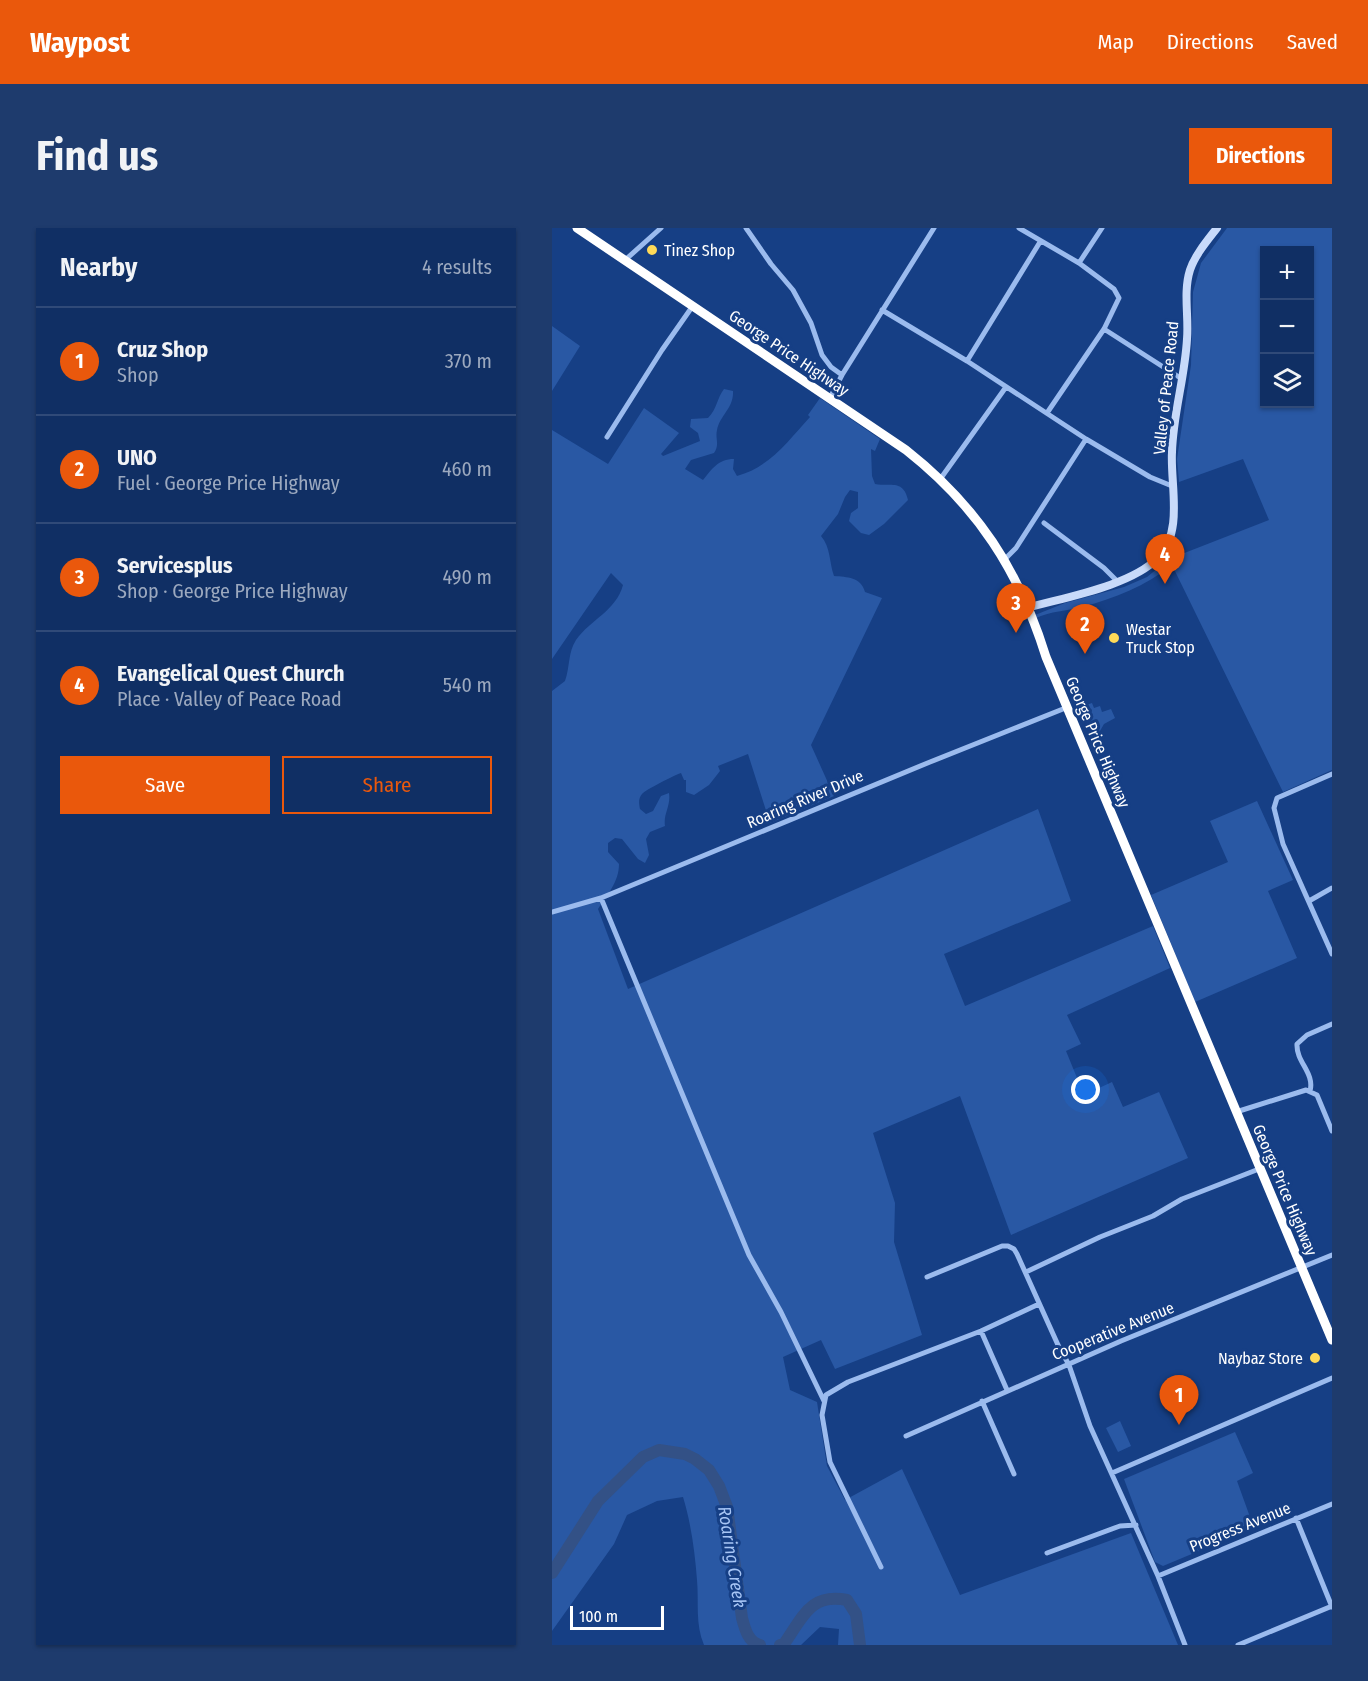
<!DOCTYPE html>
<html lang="en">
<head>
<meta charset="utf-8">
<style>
  body { margin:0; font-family:"Fira Sans Condensed",sans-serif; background:#1e3b6d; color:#f1f3f6 }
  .controls { position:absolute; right:18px; top:18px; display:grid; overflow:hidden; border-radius:0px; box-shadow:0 2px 4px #0004 }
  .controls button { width:54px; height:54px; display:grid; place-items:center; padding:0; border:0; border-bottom:2px solid #304a78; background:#102f64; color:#f1f3f6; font:30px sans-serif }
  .scale { position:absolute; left:18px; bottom:15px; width:94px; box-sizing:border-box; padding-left:6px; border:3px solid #fff; border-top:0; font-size:16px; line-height:21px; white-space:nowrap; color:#fff; -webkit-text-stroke:4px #163f85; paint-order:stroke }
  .you { position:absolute; left:534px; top:862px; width:21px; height:21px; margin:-15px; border:4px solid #fff; border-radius:50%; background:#1a73e8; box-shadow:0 0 0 9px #1a73e833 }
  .badge { display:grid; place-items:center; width:39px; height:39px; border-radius:50%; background:#ea580c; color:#fff; font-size:20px; font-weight:700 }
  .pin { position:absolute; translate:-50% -50px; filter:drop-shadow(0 2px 3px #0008) }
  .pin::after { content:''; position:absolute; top:32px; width:21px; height:18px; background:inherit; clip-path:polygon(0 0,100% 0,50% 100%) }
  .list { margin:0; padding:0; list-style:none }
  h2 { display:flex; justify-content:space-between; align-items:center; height:78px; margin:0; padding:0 24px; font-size:26px }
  h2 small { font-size:20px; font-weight:400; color:#9ca9bf }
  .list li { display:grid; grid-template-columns:39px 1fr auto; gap:18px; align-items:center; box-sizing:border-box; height:108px; padding:0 24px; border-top:2px solid #304a78 }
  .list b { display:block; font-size:22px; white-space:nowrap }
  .list p { margin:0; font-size:20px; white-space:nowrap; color:#9ca9bf }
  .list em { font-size:20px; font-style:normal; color:#9ca9bf }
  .actions { display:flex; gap:12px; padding:18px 24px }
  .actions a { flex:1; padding:14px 0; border:2px solid #ea580c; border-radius:0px; text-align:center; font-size:21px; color:#ea580c }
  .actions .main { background:#ea580c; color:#fff }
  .icon { flex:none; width:33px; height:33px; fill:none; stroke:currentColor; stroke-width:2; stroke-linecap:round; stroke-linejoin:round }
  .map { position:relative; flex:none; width:780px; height:1417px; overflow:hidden; border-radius:0px }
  header { display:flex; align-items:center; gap:36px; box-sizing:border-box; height:84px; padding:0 30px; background:#ea580c; color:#fff }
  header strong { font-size:28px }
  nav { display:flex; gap:33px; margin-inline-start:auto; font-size:21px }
  .intro { display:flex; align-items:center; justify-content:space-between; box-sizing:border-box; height:144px; padding:0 36px }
  h1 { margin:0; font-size:42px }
  .button { padding:15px 27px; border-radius:0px; background:#ea580c; color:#fff; font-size:21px; font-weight:700 }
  main { display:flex; gap:36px; padding:0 36px }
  aside { flex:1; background:#102f64; border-radius:0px; box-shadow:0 2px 4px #0004 }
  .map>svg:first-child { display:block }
  .green { fill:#2958a4; fill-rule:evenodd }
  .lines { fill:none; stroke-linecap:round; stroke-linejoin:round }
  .river { stroke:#335186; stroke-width:12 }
  .street { stroke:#9bbbee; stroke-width:5 }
  .secondary { stroke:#c8dafa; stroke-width:8 }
  .highway { stroke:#fff; stroke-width:9 }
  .poi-dot { fill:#ffda58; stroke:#163f85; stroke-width:2 }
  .labels { text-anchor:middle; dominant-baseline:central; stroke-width:6; stroke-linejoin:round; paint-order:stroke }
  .poi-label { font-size:16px; fill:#fff; stroke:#163f85; text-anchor:start }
  .street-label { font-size:16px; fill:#fff; stroke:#163f85 }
  .water-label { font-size:18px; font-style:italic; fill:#a7c5f5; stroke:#163f85 }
</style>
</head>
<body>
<header>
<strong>Waypost</strong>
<nav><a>Map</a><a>Directions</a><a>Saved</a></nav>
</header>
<div class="intro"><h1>Find us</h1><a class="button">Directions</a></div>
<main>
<aside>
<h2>Nearby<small>4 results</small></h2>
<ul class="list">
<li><span class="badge">1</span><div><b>Cruz Shop</b><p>Shop</p></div><em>370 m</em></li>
<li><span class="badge">2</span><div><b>UNO</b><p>Fuel · George Price Highway</p></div><em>460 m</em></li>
<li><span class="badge">3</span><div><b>Servicesplus</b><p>Shop · George Price Highway</p></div><em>490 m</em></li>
<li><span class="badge">4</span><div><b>Evangelical Quest Church</b><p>Place · Valley of Peace Road</p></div><em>540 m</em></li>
</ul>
<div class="actions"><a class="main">Save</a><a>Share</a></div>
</aside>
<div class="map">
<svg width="780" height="1417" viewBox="0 0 780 1417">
  <rect width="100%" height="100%" fill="#163f85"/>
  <path class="green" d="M675,0H780V542L731,564L620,337C593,358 564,370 530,379C514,383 499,383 484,390L483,387L513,375L572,359L595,349L617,331L717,292L691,231L627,254L625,231L639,137L641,64L649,35ZM712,22H758V176H712Z
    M0,98L28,118L0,163Z
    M172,161L181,163C182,180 168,187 165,202C163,211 168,216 162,225L139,232L133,241L151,252C160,241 166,231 182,231L181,241L185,248C218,239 236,213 258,189L256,187L268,170L328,211L323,223L319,221L320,248L323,256C339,259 351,251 356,272L332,296L317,307L309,305L297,293L299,285L306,280V264L298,262L293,269L286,286L269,308C279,320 277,334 282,348C295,349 309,349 313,364L330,370L259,517L282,568L218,595L196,526L166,538L168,543L157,557L142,567L134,564V552H132L129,545C123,547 93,562 90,566C86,571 87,575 88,581L94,586L101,583L109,568L117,565C119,578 111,586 113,598L98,604L94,611L97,627L93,635L86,631L70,611L63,610L56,615V624L67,636C67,654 55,667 46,681L76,761L486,581L519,673L392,726L413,778L601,698L618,740L515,787L529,816L514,823L532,867L560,854L571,879L607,864L636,930L459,1007L408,868L321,905L343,975L342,1014L370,1107L283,1141L269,1112L231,1129L238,1162L265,1174L275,1238L293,1272L350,1241L408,1367L579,1305L626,1417H286L287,1401L268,1399L249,1417H152C143,1396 147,1374 145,1352C143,1325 139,1295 131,1269L105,1273L75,1287L62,1316L0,1403V463L13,453C18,439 16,424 24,412C39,391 64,383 71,357L59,345L0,431V202L56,236L92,180L127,205L109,226L111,228L148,213L146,205L138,199L139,191L156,190C165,181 165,170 172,161Z
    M540,475L542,480L548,478L550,484L559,481L563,490L552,496L545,508C534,503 530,488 534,477Z
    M705,573L741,652L716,663L745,730L643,774L599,667L676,634L658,593Z
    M568,1193L579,1218L566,1224L554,1200Z
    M683,1204L701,1245L685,1253L702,1300L611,1338L603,1334L572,1251Z"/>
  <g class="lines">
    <path class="river" d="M0,1345L46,1273L91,1229L107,1222L133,1226L143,1231L157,1242L167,1258L175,1279L190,1390C193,1401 196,1414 208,1417
      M228,1417L232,1416C251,1389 258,1365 295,1372L304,1386L308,1417"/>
    <path class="street" d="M194,0L219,36L241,62L259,95L270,127L279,139L290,147
      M467,0L527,35L562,61L567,70L552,101L495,185
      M72,33L109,0
      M527,35L550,0
      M330,82L415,133L534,211L598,249L620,258
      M552,101L630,151
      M415,133L488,14
      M278,170L290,147L382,0
      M55,209L110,122L140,79
      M389,250L454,159
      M492,295L552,340L566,354
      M452,332L464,320L534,211
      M780,546L725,570L722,580L731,616L780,726
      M49,670L197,1027L229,1084L272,1173
      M757,673L780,660
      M0,684L49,670L378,534L516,479
      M758,863C763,845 744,834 745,816L755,807L780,796
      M684,884L754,862L765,867L780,903
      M474,1044L548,1009L601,988L630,971L707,941
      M375,1049L450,1018H456L462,1021L465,1026L506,1117L517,1137L538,1198L606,1348L633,1417
      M429,1103L455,1162
      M430,1173L462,1246
      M354,1208L569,1113L780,1027
      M560,1245L780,1150
      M744,1290L780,1379
      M495,1325L568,1298L584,1297
      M329,1339L278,1234L270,1187L274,1167L296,1154L429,1103L487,1076
      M606,1348L780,1276
      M686,1417L780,1378"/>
    <path class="secondary" d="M475,380C514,369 578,358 606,330C632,304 618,256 620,224C621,186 633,149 635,111C637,89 631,64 638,42C643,27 655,13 665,0"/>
    <path class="highway" d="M25,0L354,222C425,278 467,342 494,429L780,1112"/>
  </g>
  <g class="poi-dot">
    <circle cx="100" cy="22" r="6"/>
    <circle cx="562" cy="410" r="6"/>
    <circle cx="763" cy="1130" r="6"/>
  </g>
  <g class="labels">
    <g class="poi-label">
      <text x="112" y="22">Tinez Shop</text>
      <text x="574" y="401">Westar<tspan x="574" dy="18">Truck Stop</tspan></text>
      <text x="751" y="1130" text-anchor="end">Naybaz Store</text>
    </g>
    <g class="street-label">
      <text transform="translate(237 125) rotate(34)">George Price Highway</text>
      <text transform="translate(614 160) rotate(-84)">Valley of Peace Road</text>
      <text transform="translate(546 514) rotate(67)">George Price Highway</text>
      <text transform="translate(253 571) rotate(-23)">Roaring River Drive</text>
      <text transform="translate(733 962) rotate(67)">George Price Highway</text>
      <text transform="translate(561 1103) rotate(-22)">Cooperative Avenue</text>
      <text transform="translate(688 1299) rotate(-22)">Progress Avenue</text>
    </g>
    <g class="water-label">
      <text transform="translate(180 1329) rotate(81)">Roaring Creek</text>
    </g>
  </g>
</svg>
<div class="controls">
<button>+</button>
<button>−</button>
<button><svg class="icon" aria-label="layers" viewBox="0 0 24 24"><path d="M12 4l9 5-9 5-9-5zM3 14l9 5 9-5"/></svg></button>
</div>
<div class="scale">100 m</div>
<div class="you"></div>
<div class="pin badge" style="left:627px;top:1197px">1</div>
<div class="pin badge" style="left:533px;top:426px">2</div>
<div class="pin badge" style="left:464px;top:405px">3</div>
<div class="pin badge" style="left:613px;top:356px">4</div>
</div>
</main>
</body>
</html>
